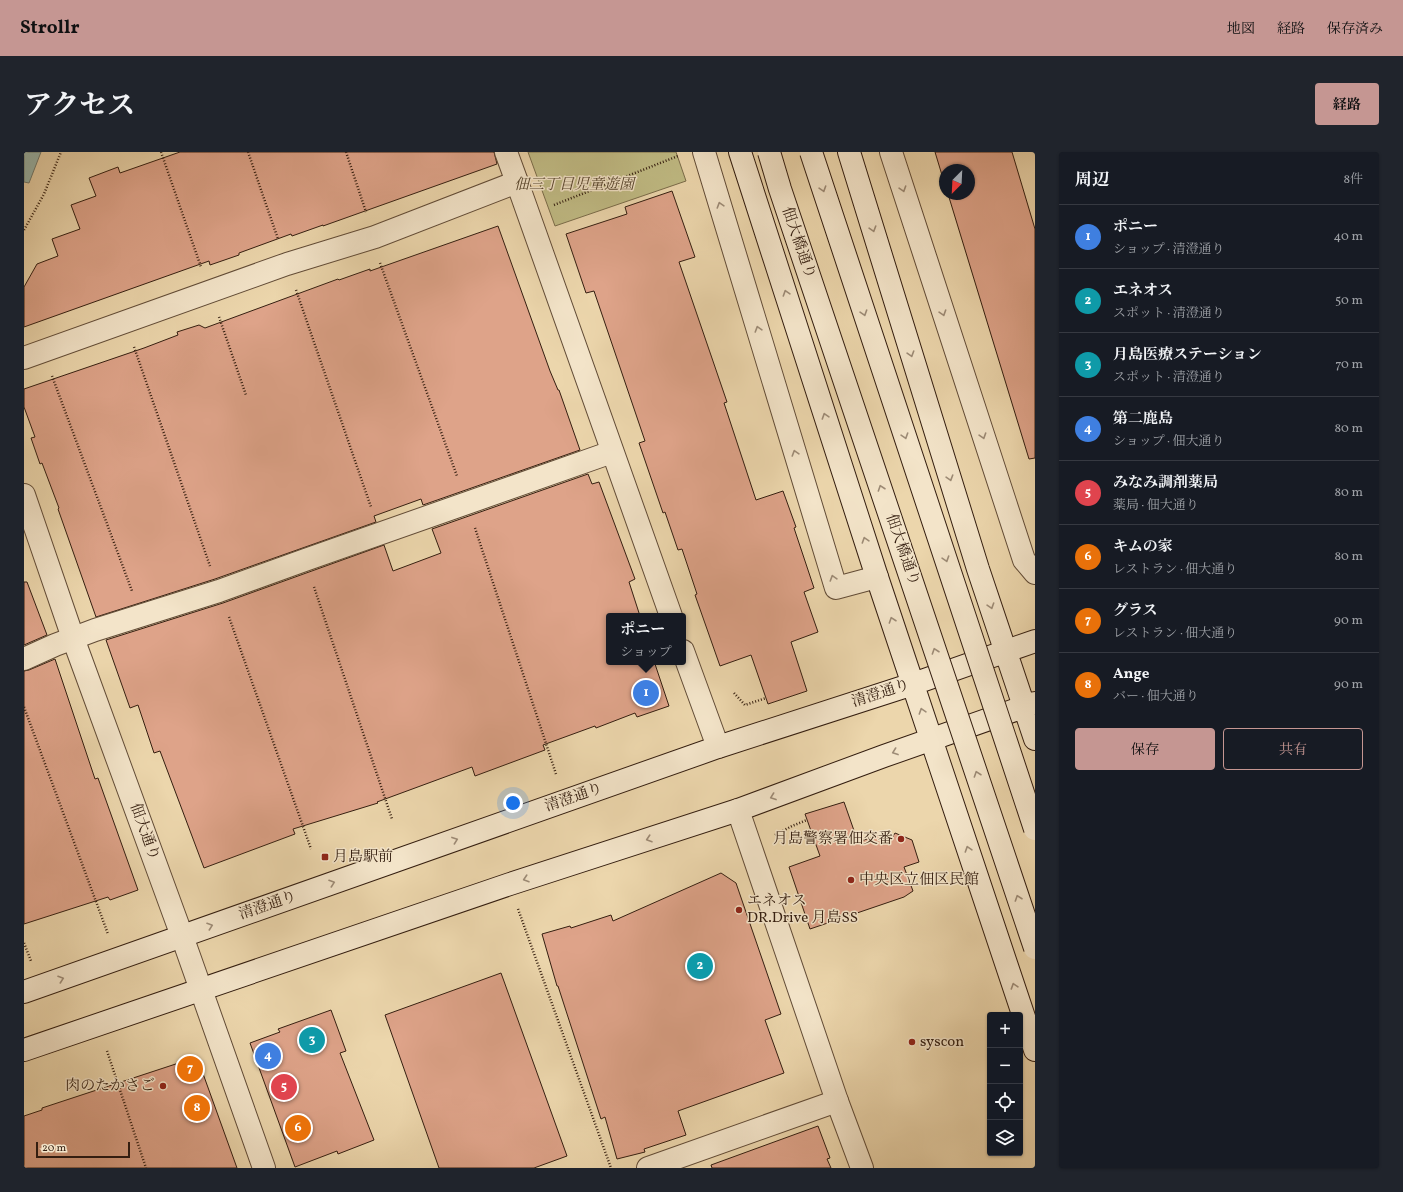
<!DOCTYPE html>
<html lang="ja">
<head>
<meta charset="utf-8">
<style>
  body { margin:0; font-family:Vollkorn,"Noto Serif JP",serif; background:#20242c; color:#f1f3f6 }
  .controls { position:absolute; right:12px; bottom:12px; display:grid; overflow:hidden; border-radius:4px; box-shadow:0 1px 3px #0004 }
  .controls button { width:36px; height:36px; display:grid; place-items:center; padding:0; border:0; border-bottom:1px solid #363941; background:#171b24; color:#f1f3f6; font:20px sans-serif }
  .compass { position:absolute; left:915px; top:12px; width:36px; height:36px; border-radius:50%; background:#171b24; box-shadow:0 1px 3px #0004; rotate:204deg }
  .scale { position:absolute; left:12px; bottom:10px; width:94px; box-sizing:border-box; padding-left:4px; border:2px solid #341e10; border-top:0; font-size:11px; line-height:14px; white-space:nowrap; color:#341e10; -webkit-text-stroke:3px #f3e4c9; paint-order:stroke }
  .you { position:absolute; left:489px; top:651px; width:14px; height:14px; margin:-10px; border:3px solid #fff; border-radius:50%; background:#1a73e8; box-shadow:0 0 0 6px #1a73e833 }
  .badge { display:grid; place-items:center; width:26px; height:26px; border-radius:50%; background:#c59692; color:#fff; font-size:13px; font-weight:700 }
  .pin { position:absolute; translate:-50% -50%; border:2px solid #fff; box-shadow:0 1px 4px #0006 }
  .popup { position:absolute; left:582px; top:461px; width:80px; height:52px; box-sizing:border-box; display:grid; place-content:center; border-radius:4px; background:#171b24; filter:drop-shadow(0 1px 3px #0005); font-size:13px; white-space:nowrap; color:#9ea1a6 }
  .popup b { font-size:15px; color:#f1f3f6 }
  .popup::after { content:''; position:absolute; left:50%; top:100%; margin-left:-8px; border:8px solid transparent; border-top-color:#171b24 }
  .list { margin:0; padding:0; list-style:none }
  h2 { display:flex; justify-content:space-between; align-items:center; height:52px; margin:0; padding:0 16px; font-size:17px }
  h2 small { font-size:13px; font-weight:400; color:#9ea1a6 }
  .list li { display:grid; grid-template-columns:26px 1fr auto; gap:12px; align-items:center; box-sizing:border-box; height:64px; padding:0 16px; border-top:1px solid #363941 }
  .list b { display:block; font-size:15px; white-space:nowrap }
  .list p { margin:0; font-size:13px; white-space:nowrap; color:#9ea1a6 }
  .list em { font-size:13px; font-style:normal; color:#9ea1a6 }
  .actions { display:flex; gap:8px; padding:12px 16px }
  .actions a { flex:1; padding:9px 0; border:1px solid #c59692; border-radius:4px; text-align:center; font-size:14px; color:#c59692 }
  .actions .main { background:#c59692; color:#111 }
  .icon { flex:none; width:22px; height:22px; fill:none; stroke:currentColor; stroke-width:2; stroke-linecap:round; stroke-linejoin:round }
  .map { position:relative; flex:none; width:1011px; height:1016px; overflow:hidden; border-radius:4px }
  header { display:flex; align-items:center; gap:24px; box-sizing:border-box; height:56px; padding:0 20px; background:#c59692; color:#111 }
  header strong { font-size:19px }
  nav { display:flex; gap:22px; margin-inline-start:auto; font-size:14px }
  .intro { display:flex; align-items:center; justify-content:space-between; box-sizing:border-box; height:96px; padding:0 24px }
  h1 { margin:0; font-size:28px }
  .button { padding:10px 18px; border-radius:4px; background:#c59692; color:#111; font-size:14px; font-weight:700 }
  main { display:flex; gap:24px; padding:0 24px }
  aside { flex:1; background:#171b24; border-radius:4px; box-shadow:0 1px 3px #0004 }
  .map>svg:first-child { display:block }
  .green { fill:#c0bb84; stroke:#7a6c4a }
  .water { fill:#99b8ae; stroke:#717a6f }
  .building { fill:#dea389; stroke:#341e10 }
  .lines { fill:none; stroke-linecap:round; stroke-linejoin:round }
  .minor-casing { stroke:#624c37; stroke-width:24 }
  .tertiary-casing { stroke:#624c37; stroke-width:24 }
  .secondary-casing { stroke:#341e10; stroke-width:24 }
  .path { stroke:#341e10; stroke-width:2.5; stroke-dasharray:1 2; stroke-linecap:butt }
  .minor { stroke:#f3e4c9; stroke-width:22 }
  .tertiary { stroke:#f3e4c9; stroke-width:22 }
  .secondary { stroke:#f3e4c9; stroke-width:22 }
  .secondary-bridge-casing { stroke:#341e10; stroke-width:24; stroke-linecap:butt }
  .secondary-bridge { stroke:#f3e4c9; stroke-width:22 }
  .oneway { stroke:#9d8b76 }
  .poi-dot { fill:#8f2418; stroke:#f3e4c9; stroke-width:1.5 }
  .labels { text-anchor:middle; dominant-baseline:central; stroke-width:3; stroke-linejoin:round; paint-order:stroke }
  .park-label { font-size:15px; font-style:italic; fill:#57452d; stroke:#f3e4c9 }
  .street-label { font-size:15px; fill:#341e10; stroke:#f3e4c9 }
  .poi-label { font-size:15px; fill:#341e10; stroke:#f3e4c9; text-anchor:start }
</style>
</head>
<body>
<header>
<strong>Strollr</strong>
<nav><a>地図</a><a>経路</a><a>保存済み</a></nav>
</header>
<div class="intro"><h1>アクセス</h1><a class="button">経路</a></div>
<main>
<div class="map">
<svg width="1011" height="1016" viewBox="0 0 1011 1016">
  <rect width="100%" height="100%" fill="#ecd6ac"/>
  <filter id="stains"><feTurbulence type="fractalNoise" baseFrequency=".005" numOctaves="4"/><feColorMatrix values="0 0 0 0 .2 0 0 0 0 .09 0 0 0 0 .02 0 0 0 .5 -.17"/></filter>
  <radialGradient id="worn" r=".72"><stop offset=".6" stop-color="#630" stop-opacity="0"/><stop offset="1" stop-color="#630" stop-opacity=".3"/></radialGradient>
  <path class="green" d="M504,0H652L662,29L531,74Z"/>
  <path class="water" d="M0,0H17L5,31L0,30Z"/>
  <path class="building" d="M156,0H470L473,12L299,74V73L268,84L267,82L215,101V103L186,113L185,109L0,175V135L13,112L34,104L28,87L56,77L47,53L72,44L65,26L94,15L96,21Z
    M911,0H988L1011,77V306L1005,307L924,42H945V18H921V33Z
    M648,39L671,105L655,110L703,250L700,251L732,348L759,339L772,375L770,376L790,436L780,440L794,480L767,490L783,539L744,552L727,503L696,514L671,443L673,442L658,397L654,398L641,360L639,361L615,291L621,289L570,139L562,141L542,82L603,62L601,55Z
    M474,74L526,219L534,238H535L556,298L399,353L397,347L350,364L352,370L191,427L72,465L34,357L35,356L18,311L16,312L7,286L11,285L0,255V237L120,196L154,183L153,180L175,173L181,176L314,127L315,128L346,117V119Z
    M564,322L568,332L575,330L611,427L605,430L616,464H585V510H632L633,512H631L645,554L613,565L611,561L572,576L571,574L519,593L521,598L451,624L448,615L353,650L354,651L269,677L271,682L180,716L136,599L130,601L114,553L106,556L82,488L199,451L360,393L369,419L417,401L408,377Z
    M0,430H3L23,483L0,493Z
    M31,507L71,627L74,626L114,738L86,748L84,745L0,772V519L5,518Z
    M820,650L834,690L855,683L868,686L871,681L888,688L895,710L880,715L889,739L880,745L786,777L765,715L796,704L781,662Z
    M697,721L712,731L757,862L741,868L760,921L654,959L662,983L620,997L621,1000L593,1007L581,965L577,967L534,834H533L518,782L546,774L547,776L587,763L589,769Z
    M477,821L543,1004L510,1016H415L361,863Z
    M307,858L322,899L316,901L350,988L314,1002L313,999L271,1015L226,891L256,880L254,877Z
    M173,905L213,1016H0V964L18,958V956Z
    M794,974L806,1006L803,1007L807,1016H688L687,1013Z"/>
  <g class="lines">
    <g class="minor-casing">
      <path id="minor" d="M482,0L493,30
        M680,0L812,436L853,425
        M867,0L1000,408L1011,421
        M0,507L31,493L71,478L195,439L281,408L588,300
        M624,1016L813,949"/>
    </g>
    <g class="tertiary-casing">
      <path id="tertiary" d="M0,206L263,112L351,85L493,30L647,464
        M0,343L49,486L158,784L240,1016
        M659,499L694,595
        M714,658L813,949L838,1016"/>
    </g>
    <g class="secondary-casing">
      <path id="secondary" d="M716,0L853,425L1011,898
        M825,0L954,417L1011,587
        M0,840L694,595L889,532L1011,489
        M0,898L486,732L714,658L860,604L1011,551"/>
    </g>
    <path class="path" d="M137,0L177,115
      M224,0L254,87
      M322,0L342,60
      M530,53L654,4
      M0,78L20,42L37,0
      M356,111L433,324
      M272,138L347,355
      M195,165L222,243
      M110,195L186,414
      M28,224L108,439
      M451,376L532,622
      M290,435L368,667
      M205,465L287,697
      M710,541L721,553L742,546
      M0,555L84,782
      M751,683L768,674L783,668
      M494,757L587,1016
      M0,791L7,809
      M83,899L122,1016"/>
    <use href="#minor" class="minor"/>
    <use href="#tertiary" class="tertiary"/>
    <use href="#secondary" class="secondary"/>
    <g class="secondary-bridge-casing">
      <path id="secondary-bridge" d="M745,0L756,37L1011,796
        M787,0L1011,677"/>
    </g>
    <use href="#secondary-bridge" class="secondary-bridge"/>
  </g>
  <defs><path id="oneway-chevron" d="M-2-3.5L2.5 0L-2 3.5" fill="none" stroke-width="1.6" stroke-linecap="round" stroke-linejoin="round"/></defs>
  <g class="oneway">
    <use href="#oneway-chevron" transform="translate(799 37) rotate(72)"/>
    <use href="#oneway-chevron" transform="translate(879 37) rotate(72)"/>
    <use href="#oneway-chevron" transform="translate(696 53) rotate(-107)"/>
    <use href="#oneway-chevron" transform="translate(849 77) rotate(73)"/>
    <use href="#oneway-chevron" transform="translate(762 141) rotate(-108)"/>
    <use href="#oneway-chevron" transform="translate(840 161) rotate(72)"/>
    <use href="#oneway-chevron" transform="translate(919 161) rotate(72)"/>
    <use href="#oneway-chevron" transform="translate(734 177) rotate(-107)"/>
    <use href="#oneway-chevron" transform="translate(887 202) rotate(73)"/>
    <use href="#oneway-chevron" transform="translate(801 264) rotate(-108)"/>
    <use href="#oneway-chevron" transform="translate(881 284) rotate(72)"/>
    <use href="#oneway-chevron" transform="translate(959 284) rotate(72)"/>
    <use href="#oneway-chevron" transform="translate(771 301) rotate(-107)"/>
    <use href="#oneway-chevron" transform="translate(926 326) rotate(73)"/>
    <use href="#oneway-chevron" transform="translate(857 336) rotate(-109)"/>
    <use href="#oneway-chevron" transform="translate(841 388) rotate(-108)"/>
    <use href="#oneway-chevron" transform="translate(922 407) rotate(72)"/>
    <use href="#oneway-chevron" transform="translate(809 426) rotate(-107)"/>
    <use href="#oneway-chevron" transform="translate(967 454) rotate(72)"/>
    <use href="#oneway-chevron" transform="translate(868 468) rotate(-109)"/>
    <use href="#oneway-chevron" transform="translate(911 499) rotate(-109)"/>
    <use href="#oneway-chevron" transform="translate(898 559) rotate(-108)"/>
    <use href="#oneway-chevron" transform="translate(871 600) rotate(160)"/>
    <use href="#oneway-chevron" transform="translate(953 622) rotate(-109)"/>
    <use href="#oneway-chevron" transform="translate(749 645) rotate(160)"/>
    <use href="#oneway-chevron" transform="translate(625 687) rotate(162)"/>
    <use href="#oneway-chevron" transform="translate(431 688) rotate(-20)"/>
    <use href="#oneway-chevron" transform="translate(944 697) rotate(-108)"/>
    <use href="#oneway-chevron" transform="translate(502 727) rotate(162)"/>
    <use href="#oneway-chevron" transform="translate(308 731) rotate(-19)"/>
    <use href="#oneway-chevron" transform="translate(994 746) rotate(-109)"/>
    <use href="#oneway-chevron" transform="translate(186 774) rotate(-19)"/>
    <use href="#oneway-chevron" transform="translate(37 827) rotate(-19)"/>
    <use href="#oneway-chevron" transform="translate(990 834) rotate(-108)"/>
  </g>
  <g class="poi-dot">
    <circle cx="877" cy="687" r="4"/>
    <rect x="297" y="701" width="8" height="8" rx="2"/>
    <circle cx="827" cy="728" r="4"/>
    <circle cx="715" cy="758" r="4"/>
    <circle cx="888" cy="890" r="4"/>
    <circle cx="139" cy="934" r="4"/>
  </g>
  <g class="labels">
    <g class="park-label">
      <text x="550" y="33">佃三丁目児童遊園</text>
    </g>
    <g class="street-label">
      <text transform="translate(774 91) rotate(71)">佃大橋通り</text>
      <text transform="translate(878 398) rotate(71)">佃大橋通り</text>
      <text transform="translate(857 542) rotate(-18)">清澄通り</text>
      <text transform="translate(550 646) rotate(-19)">清澄通り</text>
      <text transform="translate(120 680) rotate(70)">佃大通り</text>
      <text transform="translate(244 754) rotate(-19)">清澄通り</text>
    </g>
    <g class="poi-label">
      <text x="869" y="687" text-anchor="end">月島警察署佃交番</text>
      <text x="309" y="705">月島駅前</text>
      <text x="835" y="728">中央区立佃区民館</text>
      <text x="723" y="749">エネオス<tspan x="723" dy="17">DR.Drive 月島SS</tspan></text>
      <text x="896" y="890">syscon</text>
      <text x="131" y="934" text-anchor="end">肉のたかさご</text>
    </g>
  </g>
  <rect width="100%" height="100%" filter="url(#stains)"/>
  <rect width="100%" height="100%" fill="url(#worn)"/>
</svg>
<div class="controls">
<button>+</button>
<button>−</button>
<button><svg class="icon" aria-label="locate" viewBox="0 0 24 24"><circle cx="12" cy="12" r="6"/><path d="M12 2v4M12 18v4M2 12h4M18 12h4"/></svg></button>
<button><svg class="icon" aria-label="layers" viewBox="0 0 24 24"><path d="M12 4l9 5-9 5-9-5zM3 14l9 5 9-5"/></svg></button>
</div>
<svg class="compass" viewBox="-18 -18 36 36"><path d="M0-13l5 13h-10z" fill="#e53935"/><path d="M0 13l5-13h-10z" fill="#9ea1a6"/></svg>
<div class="scale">20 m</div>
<div class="you"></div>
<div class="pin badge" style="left:622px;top:541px;background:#3f7fe0">1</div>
<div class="popup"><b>ポニー</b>ショップ</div>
<div class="pin badge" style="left:676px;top:814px;background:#0f9aa8">2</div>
<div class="pin badge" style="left:288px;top:888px;background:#0f9aa8">3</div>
<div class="pin badge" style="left:244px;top:904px;background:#3f7fe0">4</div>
<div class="pin badge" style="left:260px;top:935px;background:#e0444e">5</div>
<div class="pin badge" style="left:274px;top:976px;background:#e8710a">6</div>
<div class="pin badge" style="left:166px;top:917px;background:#e8710a">7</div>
<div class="pin badge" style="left:173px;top:956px;background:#e8710a">8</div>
</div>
<aside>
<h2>周辺<small>8件</small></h2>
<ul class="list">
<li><span class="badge" style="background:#3f7fe0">1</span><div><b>ポニー</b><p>ショップ · 清澄通り</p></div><em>40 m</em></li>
<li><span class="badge" style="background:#0f9aa8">2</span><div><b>エネオス</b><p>スポット · 清澄通り</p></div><em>50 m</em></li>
<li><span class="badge" style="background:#0f9aa8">3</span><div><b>月島医療ステーション</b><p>スポット · 清澄通り</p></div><em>70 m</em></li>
<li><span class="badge" style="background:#3f7fe0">4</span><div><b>第二鹿島</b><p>ショップ · 佃大通り</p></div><em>80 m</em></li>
<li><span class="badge" style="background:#e0444e">5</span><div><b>みなみ調剤薬局</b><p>薬局 · 佃大通り</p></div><em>80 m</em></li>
<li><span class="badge" style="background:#e8710a">6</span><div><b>キムの家</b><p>レストラン · 佃大通り</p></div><em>80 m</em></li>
<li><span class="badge" style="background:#e8710a">7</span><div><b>グラス</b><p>レストラン · 佃大通り</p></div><em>90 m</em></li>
<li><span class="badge" style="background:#e8710a">8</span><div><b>Ange</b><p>バー · 佃大通り</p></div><em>90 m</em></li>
</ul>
<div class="actions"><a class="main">保存</a><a>共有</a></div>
</aside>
</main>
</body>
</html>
